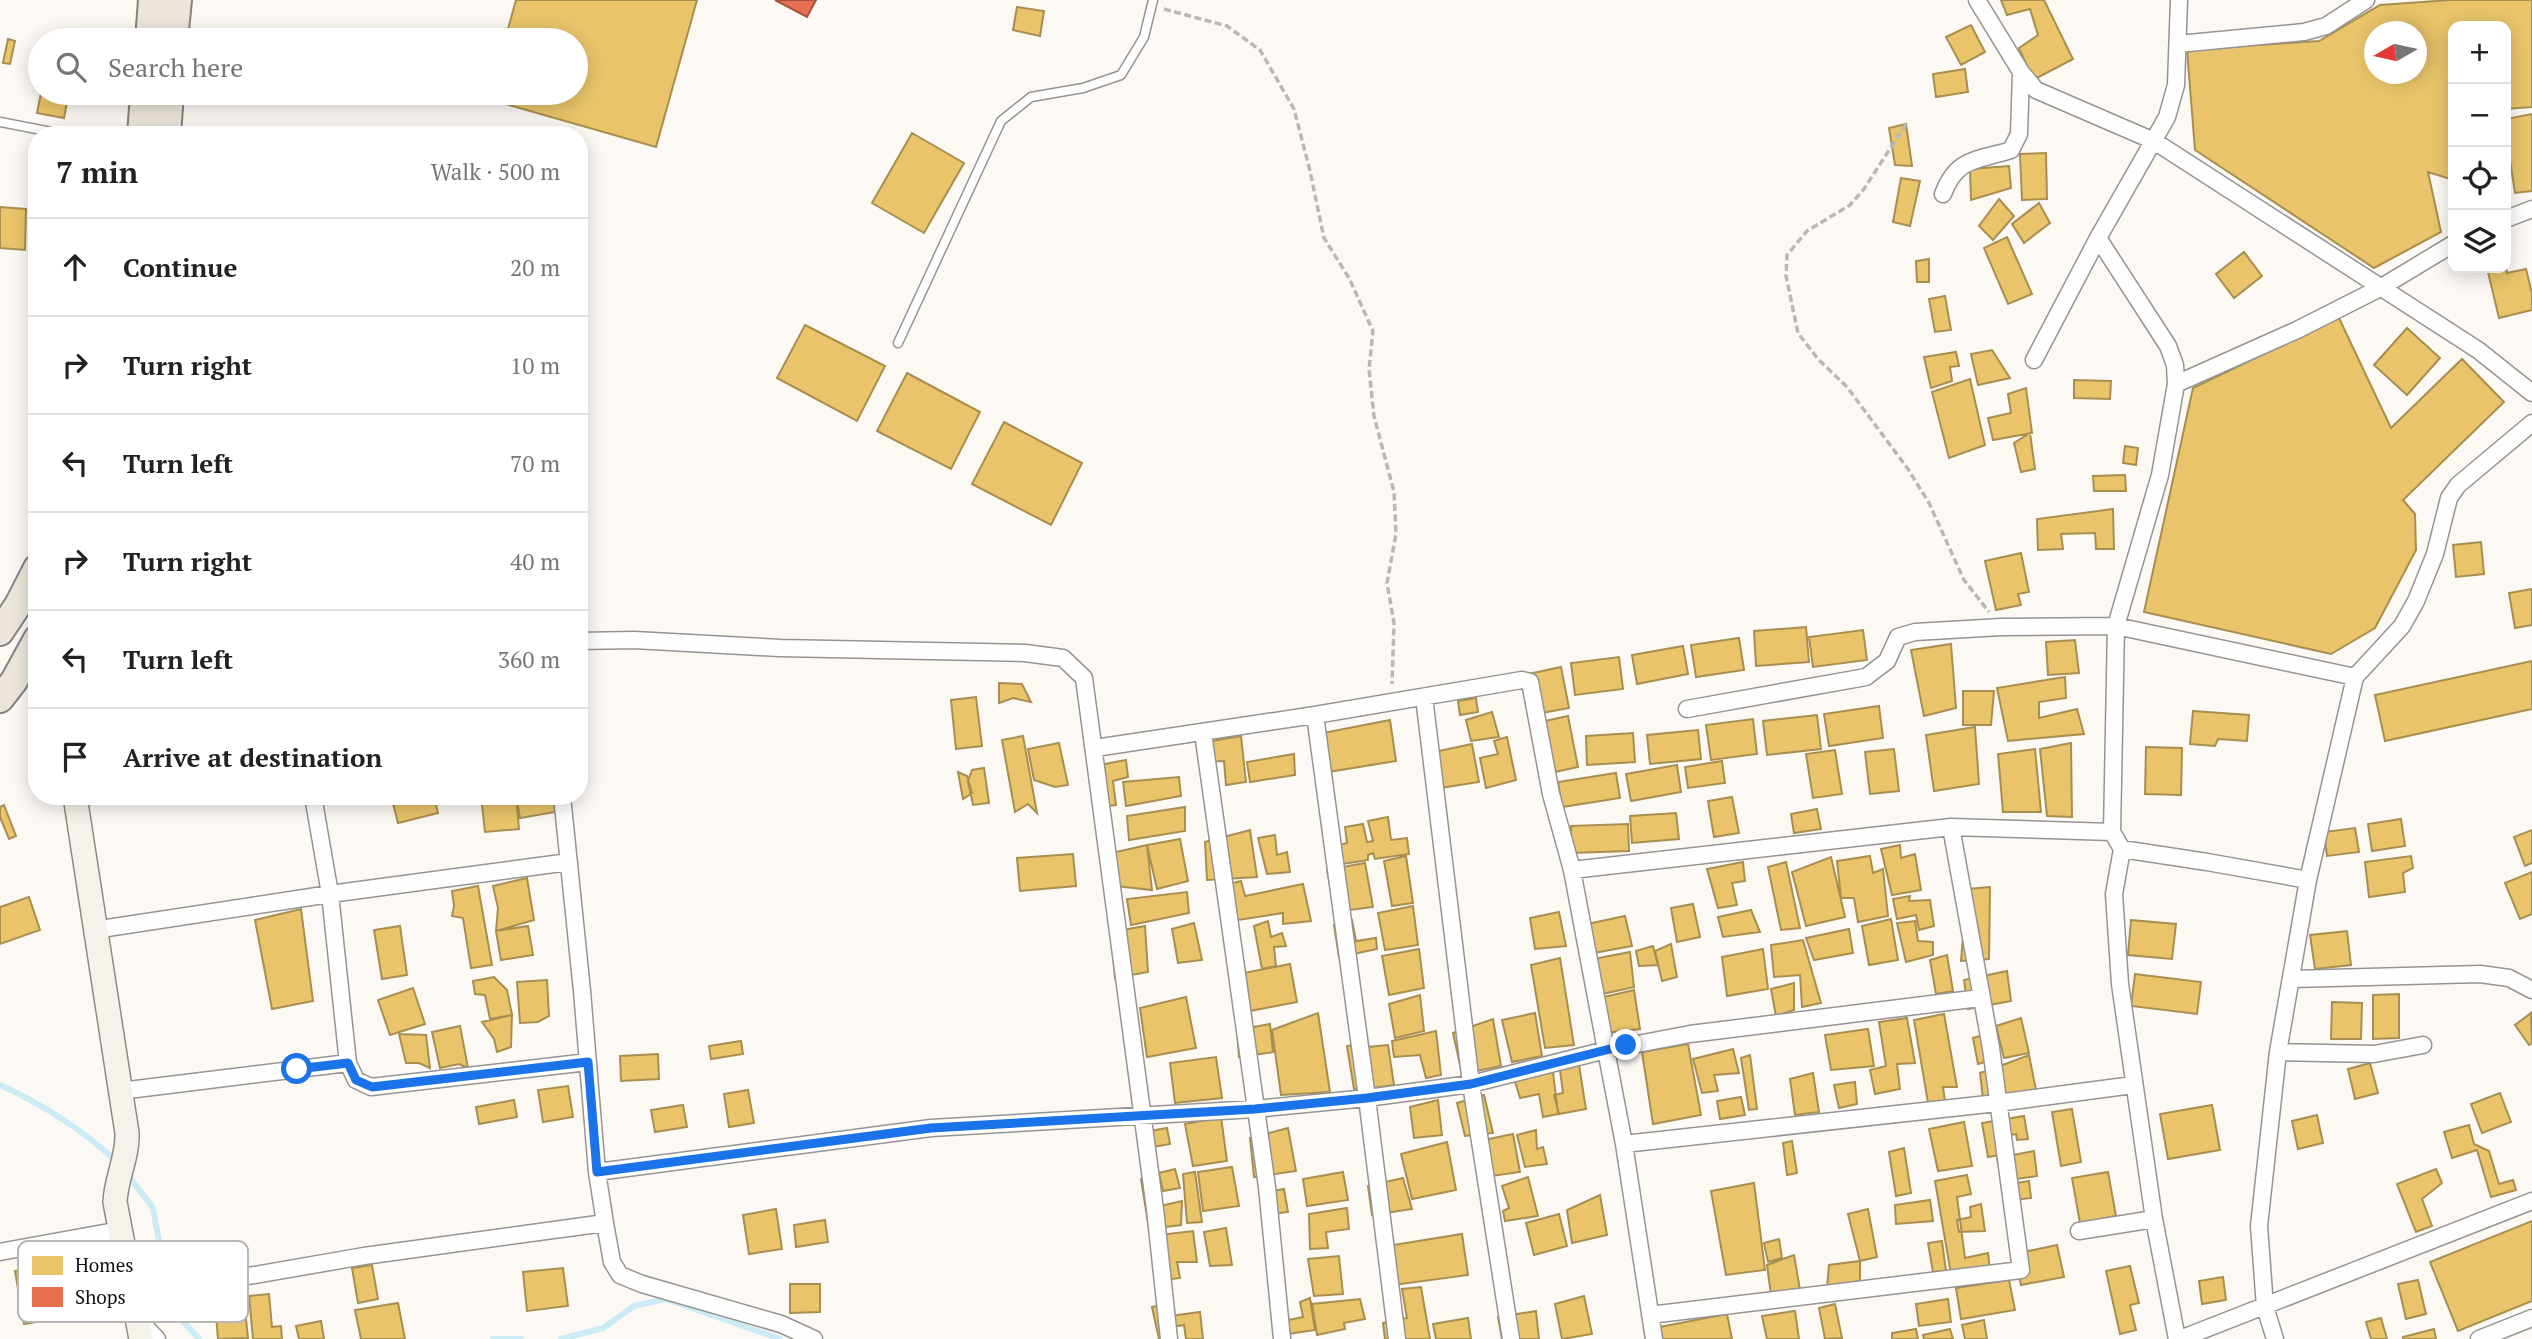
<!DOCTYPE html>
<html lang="en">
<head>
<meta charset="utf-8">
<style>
  body { margin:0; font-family:"PT Serif",serif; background:#f2f2f2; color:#222 }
  .controls { position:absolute; right:21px; top:21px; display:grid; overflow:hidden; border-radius:14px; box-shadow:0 4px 18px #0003 }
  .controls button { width:63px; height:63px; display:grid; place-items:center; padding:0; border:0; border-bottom:2px solid #e0e0e0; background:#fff; color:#222; font:35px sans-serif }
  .compass { position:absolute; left:2364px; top:21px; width:63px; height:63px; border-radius:50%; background:#fff; box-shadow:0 4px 18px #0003; rotate:261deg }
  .stop { position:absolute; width:21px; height:21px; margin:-16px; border:5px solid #1a73e8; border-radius:50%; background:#fff }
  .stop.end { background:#1a73e8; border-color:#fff; box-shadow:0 2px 7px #0008 }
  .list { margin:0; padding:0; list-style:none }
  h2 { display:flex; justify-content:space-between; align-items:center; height:91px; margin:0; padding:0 28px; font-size:30px }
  h2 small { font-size:23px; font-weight:400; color:#767676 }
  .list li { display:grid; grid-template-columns:46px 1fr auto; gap:21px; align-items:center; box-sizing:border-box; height:98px; padding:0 28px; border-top:2px solid #e0e0e0 }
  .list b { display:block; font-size:26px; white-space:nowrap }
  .list em { font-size:23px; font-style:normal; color:#767676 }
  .icon { flex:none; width:38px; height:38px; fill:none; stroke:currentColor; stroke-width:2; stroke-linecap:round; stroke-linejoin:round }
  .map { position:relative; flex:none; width:2532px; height:1339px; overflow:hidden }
  .search { position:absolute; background:#fff; box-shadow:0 4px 18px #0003; left:28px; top:28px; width:560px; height:77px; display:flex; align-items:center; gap:18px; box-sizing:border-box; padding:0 24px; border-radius:38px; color:#767676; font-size:26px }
  .panel { position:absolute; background:#fff; box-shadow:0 4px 18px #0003; left:28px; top:126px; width:560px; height:679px; border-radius:28px }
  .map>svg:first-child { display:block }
  .homes { fill:#e9c46a; stroke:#a88e4f; stroke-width:2; fill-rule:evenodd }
  .shops { fill:#e76f51; stroke:#a6523d; stroke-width:2 }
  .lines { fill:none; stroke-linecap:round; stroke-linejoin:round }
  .stream { stroke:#ccecf5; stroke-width:6 }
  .lane-casing { stroke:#969493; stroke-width:11 }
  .street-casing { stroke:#969493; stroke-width:19 }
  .secondary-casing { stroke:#8c8b89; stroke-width:26 }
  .primary-casing { stroke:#838280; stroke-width:30 }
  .path { stroke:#b9b8b8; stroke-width:3.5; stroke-dasharray:7 3.5; stroke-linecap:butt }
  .lane { stroke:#fffefe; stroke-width:8 }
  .street { stroke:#fffefe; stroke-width:16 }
  .secondary { stroke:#f5f2eb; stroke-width:23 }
  .primary { stroke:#ece5db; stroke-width:26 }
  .route { stroke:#1a73e8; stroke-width:9 }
  .key { fill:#fff; stroke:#b7b7b7; stroke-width:2 }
  .key-label { font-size:19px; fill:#0f0f0f }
</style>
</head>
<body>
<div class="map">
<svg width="2532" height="1339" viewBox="0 0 2532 1339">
  <rect width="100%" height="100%" fill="#fcf9f5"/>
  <path class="homes" d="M516,0H697L656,147L488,99L490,93H576V40H505Z
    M2001,0H2044L2073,59L2033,80L2019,48L2038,35L2030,9L2007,15Z
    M2450,0H2532V107L2506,109V26H2453V180L2428,172L2441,232L2374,268L2195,150L2187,50L2319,41L2380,5ZM2374,32H2416V74H2374Z
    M1017,7L1044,11L1040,36L1013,30Z
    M1971,25L1985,52L1961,65L1946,37Z
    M8,39L15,41L10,64L3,63Z
    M1965,69L1968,92L1936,97L1933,74Z
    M41,93L68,97L64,118L37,113Z
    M2532,114V191L2515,193L2506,134V119Z
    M1906,124L1912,166L1895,165L1889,128Z
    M912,133L964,163L924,233L872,203Z
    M2046,153L2047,199L2022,200L2020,154Z
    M2009,166L2011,188L1971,200L1970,169Z
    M1901,178L1920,181L1910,226L1893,222Z
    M1999,199L2014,216L1993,240L1979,226Z
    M2039,203L2050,223L2024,243L2012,224Z
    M0,207L26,209L25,250L0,248Z
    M2007,237L2032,294L2008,304L1984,248Z
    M2244,252L2262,276L2234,298L2216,274Z
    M1929,259V282H1917L1916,261Z
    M2506,267L2507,273L2526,269L2532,293V310L2499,318L2487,268Z
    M1945,296L1951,330L1935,332L1929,299Z
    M2339,318L2391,428L2462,359L2504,402L2403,500L2415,514L2416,550L2375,628L2331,654L2144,612L2193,388Z
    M805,325L885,366L857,421L777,378Z
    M2407,328L2440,358L2407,395L2374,365Z
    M1992,350L2010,378L1978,385L1971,354Z
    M1956,352L1959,366L1950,367L1952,381L1931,388L1924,357Z
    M907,373L980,412L951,469L877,431Z
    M1970,379L1985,445L1949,458L1932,392Z
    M2074,380L2111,381L2110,399L2074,398Z
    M2026,388L2032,433L1993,440L1988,418L2011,413L2008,394Z
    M1004,422L1082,463L1051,525L972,484Z
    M2030,433L2035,469L2021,472L2014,443Z
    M2125,446L2138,448L2136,465L2123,463Z
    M2125,475L2126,491H2094L2093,476Z
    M2113,509L2114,549H2096L2095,533L2061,534L2063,549L2038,550L2037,519Z
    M2481,542L2484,574L2456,577L2453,545Z
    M2021,553L2029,592L2018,594L2021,605L1996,610L1985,561Z
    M2532,589V625L2515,628L2509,593Z
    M1806,627L1809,662L1756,666L1754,631Z
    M1863,630L1867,660L1813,667L1809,637Z
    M1739,638L1744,670L1696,677L1691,645Z
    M2075,640L2079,673L2048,675L2046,642Z
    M1951,644L1956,708L1924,716L1911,650Z
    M1683,646L1688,674L1637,684L1632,655Z
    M1619,657L1623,689L1575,695L1571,663Z
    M2532,661V709L2385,741L2375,695Z
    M1561,667L1569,708L1536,714L1528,674Z
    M2065,677L2066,698L2039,702V718L2077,709L2084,734L2008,741L1997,688Z
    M999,683L1022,684L1031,702L1013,698L999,703Z
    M1963,691H1994L1991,725H1963Z
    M976,697L982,746L956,749L951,700Z
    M1476,698L1478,712L1460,715L1458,701Z
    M1879,706L1883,738L1829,746L1824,714Z
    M2193,711L2249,715L2247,741L2218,739L2215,746L2190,744Z
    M1492,712L1499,737L1471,741L1466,720Z
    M1817,715L1821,749L1767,755L1763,721Z
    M1568,716L1578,767L1546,774L1536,723Z
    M1753,719L1757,754L1711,760L1706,725Z
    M1390,720L1396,761L1328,772L1323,733Z
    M1975,727L1979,784L1934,791L1926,735Z
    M1698,730L1701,759L1650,764L1647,735Z
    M1633,733L1635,762L1587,765L1586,736Z
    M1023,736L1037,813L1028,804L1015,812L1002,740Z
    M1241,736L1246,782L1226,785L1224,761L1202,762L1200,743Z
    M1507,737L1516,780L1486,788L1480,758L1498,754L1494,741Z
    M1059,743L1068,785L1055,787L1034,780L1028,749Z
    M2071,743L2072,817L2047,816L2040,749Z
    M1472,744L1479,782L1440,788L1434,752Z
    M2146,747L2182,748L2181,795L2145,794Z
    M1894,749L1899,791L1870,794L1865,752Z
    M2035,749L2041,812H2003L1998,754Z
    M1835,750L1842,794L1813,798L1806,754Z
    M1294,754L1295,775L1250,782L1247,762Z
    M1126,760L1128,777L1113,781L1116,805L1099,807L1094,766Z
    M1722,761L1725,783L1688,788L1685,767Z
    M1677,765L1681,792L1631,801L1626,774Z
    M984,768L989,803L973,805L968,781L972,770Z
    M958,772L967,776L972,793L963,799Z
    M1616,773L1620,798L1562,807L1558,782Z
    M1179,777L1181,796L1126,806L1123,782Z
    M391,796H434L438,813L398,823Z
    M481,796H516L519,829L485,832Z
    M516,796H553L555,812L520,818Z
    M1732,797L1739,833L1714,837L1708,801Z
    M4,805L16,836L9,839L0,817V807Z
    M1185,807V831L1129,840L1127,816Z
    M1817,809L1821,829L1794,833L1791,814Z
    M1676,813L1679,839L1632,843L1630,816Z
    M1388,817L1391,840L1407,838L1409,854L1375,859L1373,853L1368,855V860L1342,864L1339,845L1347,843L1345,827L1363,824L1367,842L1373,841L1368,821Z
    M2401,819L2405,846L2372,851L2368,824Z
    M1628,824L1629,851L1571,853V826Z
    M2355,828L2359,852L2327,856L2324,832Z
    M1250,830L1257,877L1207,880L1205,842Z
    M2532,830V863L2525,866L2514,837Z
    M1275,835L1277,855L1287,852L1290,872L1267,874L1258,838Z
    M1180,839L1188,881L1157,889L1147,845Z
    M1147,845L1152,890L1107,885L1103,855Z
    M1900,845L1901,858L1915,854L1921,890L1892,895L1881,849Z
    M1073,854L1076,886L1020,891L1017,858Z
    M1406,856L1413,903L1392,906L1384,861Z
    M1870,856L1873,873L1883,869L1888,916L1858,922L1854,898H1841L1837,861Z
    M2411,856L2413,868L2403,873L2405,892L2369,897L2365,862Z
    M1831,857L1845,917L1806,926L1792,872Z
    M1743,862L1745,881L1732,883L1737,905L1718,908L1707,869Z
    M1786,862L1800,928L1781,930L1768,867Z
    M1365,863L1373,907L1335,912L1327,870Z
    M2532,872V914L2520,919L2505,883Z
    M527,878L534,920L496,931L498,908L493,886Z
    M1241,881L1245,896L1303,884L1311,921L1283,924V913L1232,921L1221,886Z
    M478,886L492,965L471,968L463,918L452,916L454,906L452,891Z
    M1990,887L1989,959L1961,961L1967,889Z
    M1187,892L1189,913L1131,925L1127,899Z
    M1910,896L1909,901L1930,900L1934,926L1919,930L1916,915L1897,919L1893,899Z
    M29,897L40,930L0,944V907Z
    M1693,904L1700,937L1677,942L1671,908Z
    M1413,906L1418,945L1385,950L1378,913Z
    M301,909L313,1001L272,1009L255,920Z
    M1751,910L1760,932L1723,937L1718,917Z
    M1559,912L1566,946L1535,949L1530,918Z
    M1625,916L1632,946L1583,955L1578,926Z
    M1891,919L1898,960L1869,965L1862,926Z
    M1352,920L1356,941L1376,938L1377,949L1339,957L1334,925Z
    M2131,920L2176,924L2172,959L2128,955Z
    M1268,921L1271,937L1282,933L1286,946L1274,947L1276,966L1262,969L1254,926Z
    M1915,921L1918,941L1933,942V955L1906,962L1897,923Z
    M1194,923L1202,960L1178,963L1172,929Z
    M400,926L407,975L382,979L374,930Z
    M528,926L533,955L501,960L496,931Z
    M1145,926L1148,972L1115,978L1111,932Z
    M1849,929L1853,953L1814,960L1806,938Z
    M2347,931L2351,965L2315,969L2310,935Z
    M1803,940L1821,1003L1802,1007L1800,975L1774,977L1771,945Z
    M1671,944L1677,977L1662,981L1655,951Z
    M1653,946L1658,965L1639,966L1636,951Z
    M1419,949L1424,988L1389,995L1382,956Z
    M1763,949L1768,989L1727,996L1722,957Z
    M1630,952L1634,987L1589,997L1583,961Z
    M1947,955L1953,991L1936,994L1930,960Z
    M1560,958L1574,1045L1545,1048L1531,965Z
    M1290,964L1297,1002L1250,1011L1244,973Z
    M2007,971L2011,1001L1968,1009L1964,980Z
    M2135,974L2201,982L2197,1014L2131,1006Z
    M494,977L507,990L512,1015L490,1019L485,995L475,994L473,981Z
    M547,980L549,1016L538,1022L520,1023L517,982Z
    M1794,983V1010L1776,1016L1771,989Z
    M413,988L425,1024L390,1035L378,1000Z
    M1634,990L1640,1029L1596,1034L1591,1000Z
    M2399,994V1038L2373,1039V995Z
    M1420,995L1424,1031L1395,1038L1389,1004Z
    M1186,997L1196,1048L1147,1057L1140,1008Z
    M2332,1002L2362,1003L2361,1039H2331Z
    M1318,1013L1330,1092L1281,1095L1272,1030Z
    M1535,1013L1542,1056L1512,1062L1502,1020Z
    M2531,1013L2532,1043L2529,1045L2515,1025Z
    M1944,1014L1957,1087H1943L1945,1101L1928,1103L1914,1020Z
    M512,1015L511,1047L497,1052L494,1039L482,1022Z
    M1907,1018L1915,1063L1897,1064L1900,1089L1875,1094L1870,1070L1886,1066L1879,1022Z
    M2021,1018L2029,1053L2004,1058L1996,1026Z
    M1493,1019L1501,1066L1462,1074L1453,1033Z
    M1270,1024L1273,1052L1239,1057L1237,1030Z
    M460,1026L468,1068L459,1064L440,1068L432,1032Z
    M1868,1029L1874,1066L1831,1070L1825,1035Z
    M1436,1031L1441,1075L1426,1078L1420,1055L1394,1057L1392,1041Z
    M1994,1032L2000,1058L1978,1064L1973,1038Z
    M399,1034L426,1035L430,1068L419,1063H406Z
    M741,1041L743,1054L711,1059L709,1046Z
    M1366,1043L1372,1088L1354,1089L1347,1046Z
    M1688,1044L1701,1115L1653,1124L1642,1052Z
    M1388,1045L1394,1085L1373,1088L1368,1047Z
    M1733,1049L1739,1073L1714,1075L1718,1091L1702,1093L1693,1059Z
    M658,1054L659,1079L621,1081L620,1056Z
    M1750,1055L1757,1109L1749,1110L1741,1058Z
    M2029,1055L2036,1090L2006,1096L2000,1066Z
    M1216,1057L1222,1098L1175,1103L1170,1063Z
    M2370,1063L2378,1093L2355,1099L2348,1069Z
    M1579,1065L1586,1109L1559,1114L1554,1095L1563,1093L1560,1070Z
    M1999,1067L2002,1095L1983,1099L1980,1073Z
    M1553,1072L1558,1114L1543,1117L1539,1094L1520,1098L1515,1081Z
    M1813,1073L1819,1112L1795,1115L1790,1079Z
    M1855,1082L1857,1104L1839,1108L1834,1085Z
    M568,1086L573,1117L543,1122L538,1090Z
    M748,1090L754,1123L729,1127L724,1094Z
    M2500,1093L2511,1122L2482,1133L2471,1104Z
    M1484,1095L1493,1133L1465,1136L1457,1103Z
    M1741,1097L1745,1115L1720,1119L1717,1101Z
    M514,1100L517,1117L479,1124L476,1107Z
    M1438,1100L1442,1135L1414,1138L1410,1107Z
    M683,1105L687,1127L655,1132L651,1110Z
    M2212,1105L2220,1150L2168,1159L2160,1114Z
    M2072,1109L2081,1162L2061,1166L2052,1112Z
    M2317,1115L2323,1143L2298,1149L2292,1121Z
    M2024,1116L2028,1139L2017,1140L2016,1134L1996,1138L2000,1155L1988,1157L1982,1123Z
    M1221,1117L1227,1161L1193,1166L1185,1124Z
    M1964,1122L1972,1166L1938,1171L1929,1129Z
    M2469,1125L2474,1144L2489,1151L2499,1184L2513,1180L2516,1190L2491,1197L2477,1150L2452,1158L2444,1132Z
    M1167,1128L1170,1144L1142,1149L1139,1133Z
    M1288,1128L1296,1171L1254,1177L1250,1138Z
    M1536,1130L1537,1149L1543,1147L1547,1164L1525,1167L1517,1135Z
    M1513,1134L1520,1172L1492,1176L1484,1140Z
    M1792,1141L1797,1173L1787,1175L1783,1143Z
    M1447,1142L1456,1190L1412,1199L1401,1154Z
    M1904,1148L1911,1193L1896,1196L1889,1152Z
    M2034,1151L2037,1176L2002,1181L1997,1158Z
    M1232,1167L1239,1206L1203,1211L1198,1172Z
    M1175,1169L1180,1188L1163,1191L1159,1173Z
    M2436,1169L2442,1183L2422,1199L2432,1226L2416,1232L2397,1184Z
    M1195,1172L1202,1222L1187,1223L1183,1174Z
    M1343,1172L1348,1200L1307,1206L1303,1179Z
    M2108,1172L2116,1216L2080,1223L2072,1178Z
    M1967,1175L1971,1194L1957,1197L1965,1258L1988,1253L1990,1270L1951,1274L1935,1181Z
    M1156,1177L1160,1206L1182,1201L1181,1225L1149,1229L1141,1179Z
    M1528,1177L1538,1216L1505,1221L1503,1211L1509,1208L1502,1186Z
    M1403,1178L1412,1209L1372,1215L1368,1186Z
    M2029,1181L2031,1198L2007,1201L2005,1185Z
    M1754,1183L1765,1270L1726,1275L1711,1191Z
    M1284,1189L1288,1212L1264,1215L1261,1193Z
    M1600,1195L1607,1235L1572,1243L1567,1210Z
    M1930,1200L1933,1221L1896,1224L1895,1205Z
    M1981,1204L1985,1231L1959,1232L1957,1220L1971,1217L1970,1207Z
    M1347,1208L1349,1229L1326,1232L1328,1248L1310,1249L1309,1214Z
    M776,1209L782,1249L749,1254L743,1215Z
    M1868,1209L1877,1257L1860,1261L1848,1214Z
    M1559,1214L1567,1246L1534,1255L1526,1223Z
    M825,1220L828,1242L796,1247L794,1225Z
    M2532,1221V1301L2458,1331L2430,1262Z
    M1226,1228L1232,1265L1210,1266L1204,1232Z
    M1193,1231L1197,1262H1177L1180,1278L1157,1281L1150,1236Z
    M1462,1234L1468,1275L1394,1285L1387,1246Z
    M1779,1239L1782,1258L1768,1262L1764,1243Z
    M1942,1241L1946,1271L1933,1272L1928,1243Z
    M2057,1245L2064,1277L2021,1285L2014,1254Z
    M1794,1255L1800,1290L1771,1295L1767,1265Z
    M1339,1256L1343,1294L1314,1296L1308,1259Z
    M1860,1261V1281L1827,1288L1829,1265Z
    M51,1265L60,1318L24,1324L15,1271Z
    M372,1265L378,1299L358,1303L352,1268Z
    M2130,1266L2139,1303L2130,1305L2136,1330L2120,1334L2106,1271Z
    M563,1268L568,1306L527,1311L523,1272Z
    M2223,1277L2226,1300L2202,1304L2199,1281Z
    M2009,1280L2015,1310L1961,1319L1956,1288Z
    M2418,1280L2426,1314L2406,1319L2398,1284Z
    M790,1284H820V1312L790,1313Z
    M1421,1287L1430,1339H1385L1383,1323L1407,1318L1402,1289Z
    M243,1289L248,1338L218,1339L214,1292Z
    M269,1294L272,1327L281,1326L282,1339H253L249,1296Z
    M1584,1296L1592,1334L1562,1339L1555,1304Z
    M1310,1298L1315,1330L1288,1334V1320L1303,1317L1300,1302Z
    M1360,1299L1365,1319L1344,1323L1345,1329L1317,1335L1312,1304Z
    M1948,1299L1951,1322L1919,1326L1916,1304Z
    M398,1303L405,1339H361L355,1310Z
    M1168,1303L1175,1339H1159L1152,1307Z
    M1835,1304L1842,1338L1825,1339L1819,1308Z
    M1536,1311L1539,1339H1502L1498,1317Z
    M1795,1311L1799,1339H1767L1762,1316Z
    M1200,1312L1203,1339H1186L1184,1325L1171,1327L1170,1316Z
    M1727,1314L1732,1339H1646L1644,1330Z
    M1468,1318L1471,1339H1436L1433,1324Z
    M2381,1318L2387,1339H2371L2366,1322Z
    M1984,1320L1987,1339H1965L1962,1325Z
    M321,1321L324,1339H299L296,1326Z
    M1916,1329L1918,1339H1892V1333Z
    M1950,1329L1953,1339H1924L1923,1335Z
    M2434,1329L2436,1339H2403V1337Z"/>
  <path class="shops" d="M775,0H816L807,17Z"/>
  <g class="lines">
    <path class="stream" d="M0,1085C41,1103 84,1131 116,1161
      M126,1172L153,1208L166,1281L181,1319L199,1339
      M493,1339H521
      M561,1339L603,1328L634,1306L666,1299L780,1339"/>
    <g class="lane-casing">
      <path id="lane" d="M0,122L67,135
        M898,343L1001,121L1031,97L1083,88L1121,75L1144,37L1153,0"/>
    </g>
    <g class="street-casing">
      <path id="street" d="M1977,0L2021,72L2036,90L2154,141L2478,350L2532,393
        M2178,44L2304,32L2326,26L2366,0
        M1943,194C1957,157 1977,161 2011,150L2019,134L2021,72
        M2506,219L2532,209
        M2034,360L2098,238
        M2176,384L2297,330L2380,288L2453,244
        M579,641L634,640L780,648L1025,653L1063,658L1084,678L1155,1209L1169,1339
        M1424,697L1471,1084L1511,1339
        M1687,709L1866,677L1887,661L1898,637L1915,632L2001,627L2116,626L2355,677
        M1315,715L1367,1098L1397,1339
        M1203,733L1267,1187L1282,1339
        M1095,748L1315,715L1522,680L1530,682L1551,794L1572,870L1606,1050L1624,1144L1654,1339
        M313,796L330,894L348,1063L356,1080L371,1087L588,1062
        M562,796L582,991L597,1172L605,1223L612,1262L620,1275L642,1284L781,1324L814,1339
        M2122,849L2207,862L2308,880
        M1572,870L1951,827L2112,832
        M94,930L330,894L569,862
        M2292,979L2480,974L2509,978L2532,990
        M2278,1052L2374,1054L2423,1045
        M120,1091L348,1063
        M1624,1144L1997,1103L2133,1085
        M597,1172L931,1128L1255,1109L1367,1098L1471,1084L1606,1050L1690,1034L1980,998
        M2079,1231L2154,1219
        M0,1252L120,1230
        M133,1296L364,1256L605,1223
        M1650,1315L2021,1270L1991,1048L1951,827
        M137,1318L157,1339
        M2177,1339L2154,1219L2120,984L2114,894L2122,849L2112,832L2116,626L2160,475L2176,384L2175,365L2168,346L2098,238L2167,117L2176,85L2179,0
        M2180,1339L2532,1201
        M2275,1339L2265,1307L2259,1226L2278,1052L2308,880L2355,677L2402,626L2416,601L2435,554L2449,498L2458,485L2532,423
        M2479,1339L2532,1318"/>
    </g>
    <g class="secondary-casing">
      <path id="secondary" d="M75,796L127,1133C128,1157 116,1178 115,1202L141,1339"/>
    </g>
    <g class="primary-casing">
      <path id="primary" d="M149,40L152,0
        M174,40L178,0
        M141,135L144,93
        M167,135L170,93
        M0,632L18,605L37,568
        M0,699L14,681L37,639"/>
    </g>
    <path class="path" d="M1164,9L1227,26L1260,50L1294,109L1310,171L1324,238L1349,278L1373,331L1369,369L1374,416L1394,492L1396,534L1387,583L1394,623L1392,684
      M1906,124L1864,189L1850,205L1807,231L1787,255L1786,276L1798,333L1818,359L1847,387L1908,469L1929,503L1964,580L1989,612"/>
    <use href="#lane" class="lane"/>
    <use href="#street" class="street"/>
    <use href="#secondary" class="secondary"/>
    <use href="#primary" class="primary"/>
  </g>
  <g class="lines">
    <path class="route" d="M297,1069L348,1063L356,1080L372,1087L588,1062L597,1172L931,1128L1255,1109L1367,1098L1471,1084L1626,1045"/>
  </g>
  <rect x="18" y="1241" width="230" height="81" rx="10" class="key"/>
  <rect x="32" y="1256" width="31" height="19" fill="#e9c46a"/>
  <rect x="32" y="1287" width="31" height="20" fill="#e76f51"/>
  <g class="key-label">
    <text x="75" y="1272">Homes</text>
    <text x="75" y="1304">Shops</text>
  </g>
</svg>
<div class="controls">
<button>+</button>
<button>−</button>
<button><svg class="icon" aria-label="locate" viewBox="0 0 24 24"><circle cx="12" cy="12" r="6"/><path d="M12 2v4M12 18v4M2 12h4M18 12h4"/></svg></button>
<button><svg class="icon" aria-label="layers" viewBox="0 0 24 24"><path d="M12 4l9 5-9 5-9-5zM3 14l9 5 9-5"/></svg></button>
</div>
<svg class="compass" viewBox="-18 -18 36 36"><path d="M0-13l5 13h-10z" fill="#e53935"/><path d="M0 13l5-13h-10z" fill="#767676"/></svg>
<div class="stop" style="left:297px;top:1069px"></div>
<div class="stop end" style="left:1626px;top:1045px"></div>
<div class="search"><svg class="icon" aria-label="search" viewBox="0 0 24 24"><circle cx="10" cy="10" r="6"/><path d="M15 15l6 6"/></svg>Search here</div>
<section class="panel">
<h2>7 min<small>Walk · 500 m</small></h2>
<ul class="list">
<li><svg class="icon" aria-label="ahead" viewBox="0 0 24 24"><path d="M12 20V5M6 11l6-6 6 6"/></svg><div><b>Continue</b></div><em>20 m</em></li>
<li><svg class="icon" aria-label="right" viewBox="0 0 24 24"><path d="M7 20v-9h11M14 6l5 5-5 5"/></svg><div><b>Turn right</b></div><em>10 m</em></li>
<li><svg class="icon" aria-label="left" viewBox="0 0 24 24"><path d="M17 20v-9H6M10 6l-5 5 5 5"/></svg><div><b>Turn left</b></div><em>70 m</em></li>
<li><svg class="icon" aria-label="right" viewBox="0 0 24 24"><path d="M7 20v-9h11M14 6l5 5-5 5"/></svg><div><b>Turn right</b></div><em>40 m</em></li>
<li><svg class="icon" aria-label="left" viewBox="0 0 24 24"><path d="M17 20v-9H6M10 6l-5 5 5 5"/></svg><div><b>Turn left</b></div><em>360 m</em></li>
<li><svg class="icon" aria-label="arrive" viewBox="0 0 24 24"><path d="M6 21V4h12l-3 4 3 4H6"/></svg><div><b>Arrive at destination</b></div></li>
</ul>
</section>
</div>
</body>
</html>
